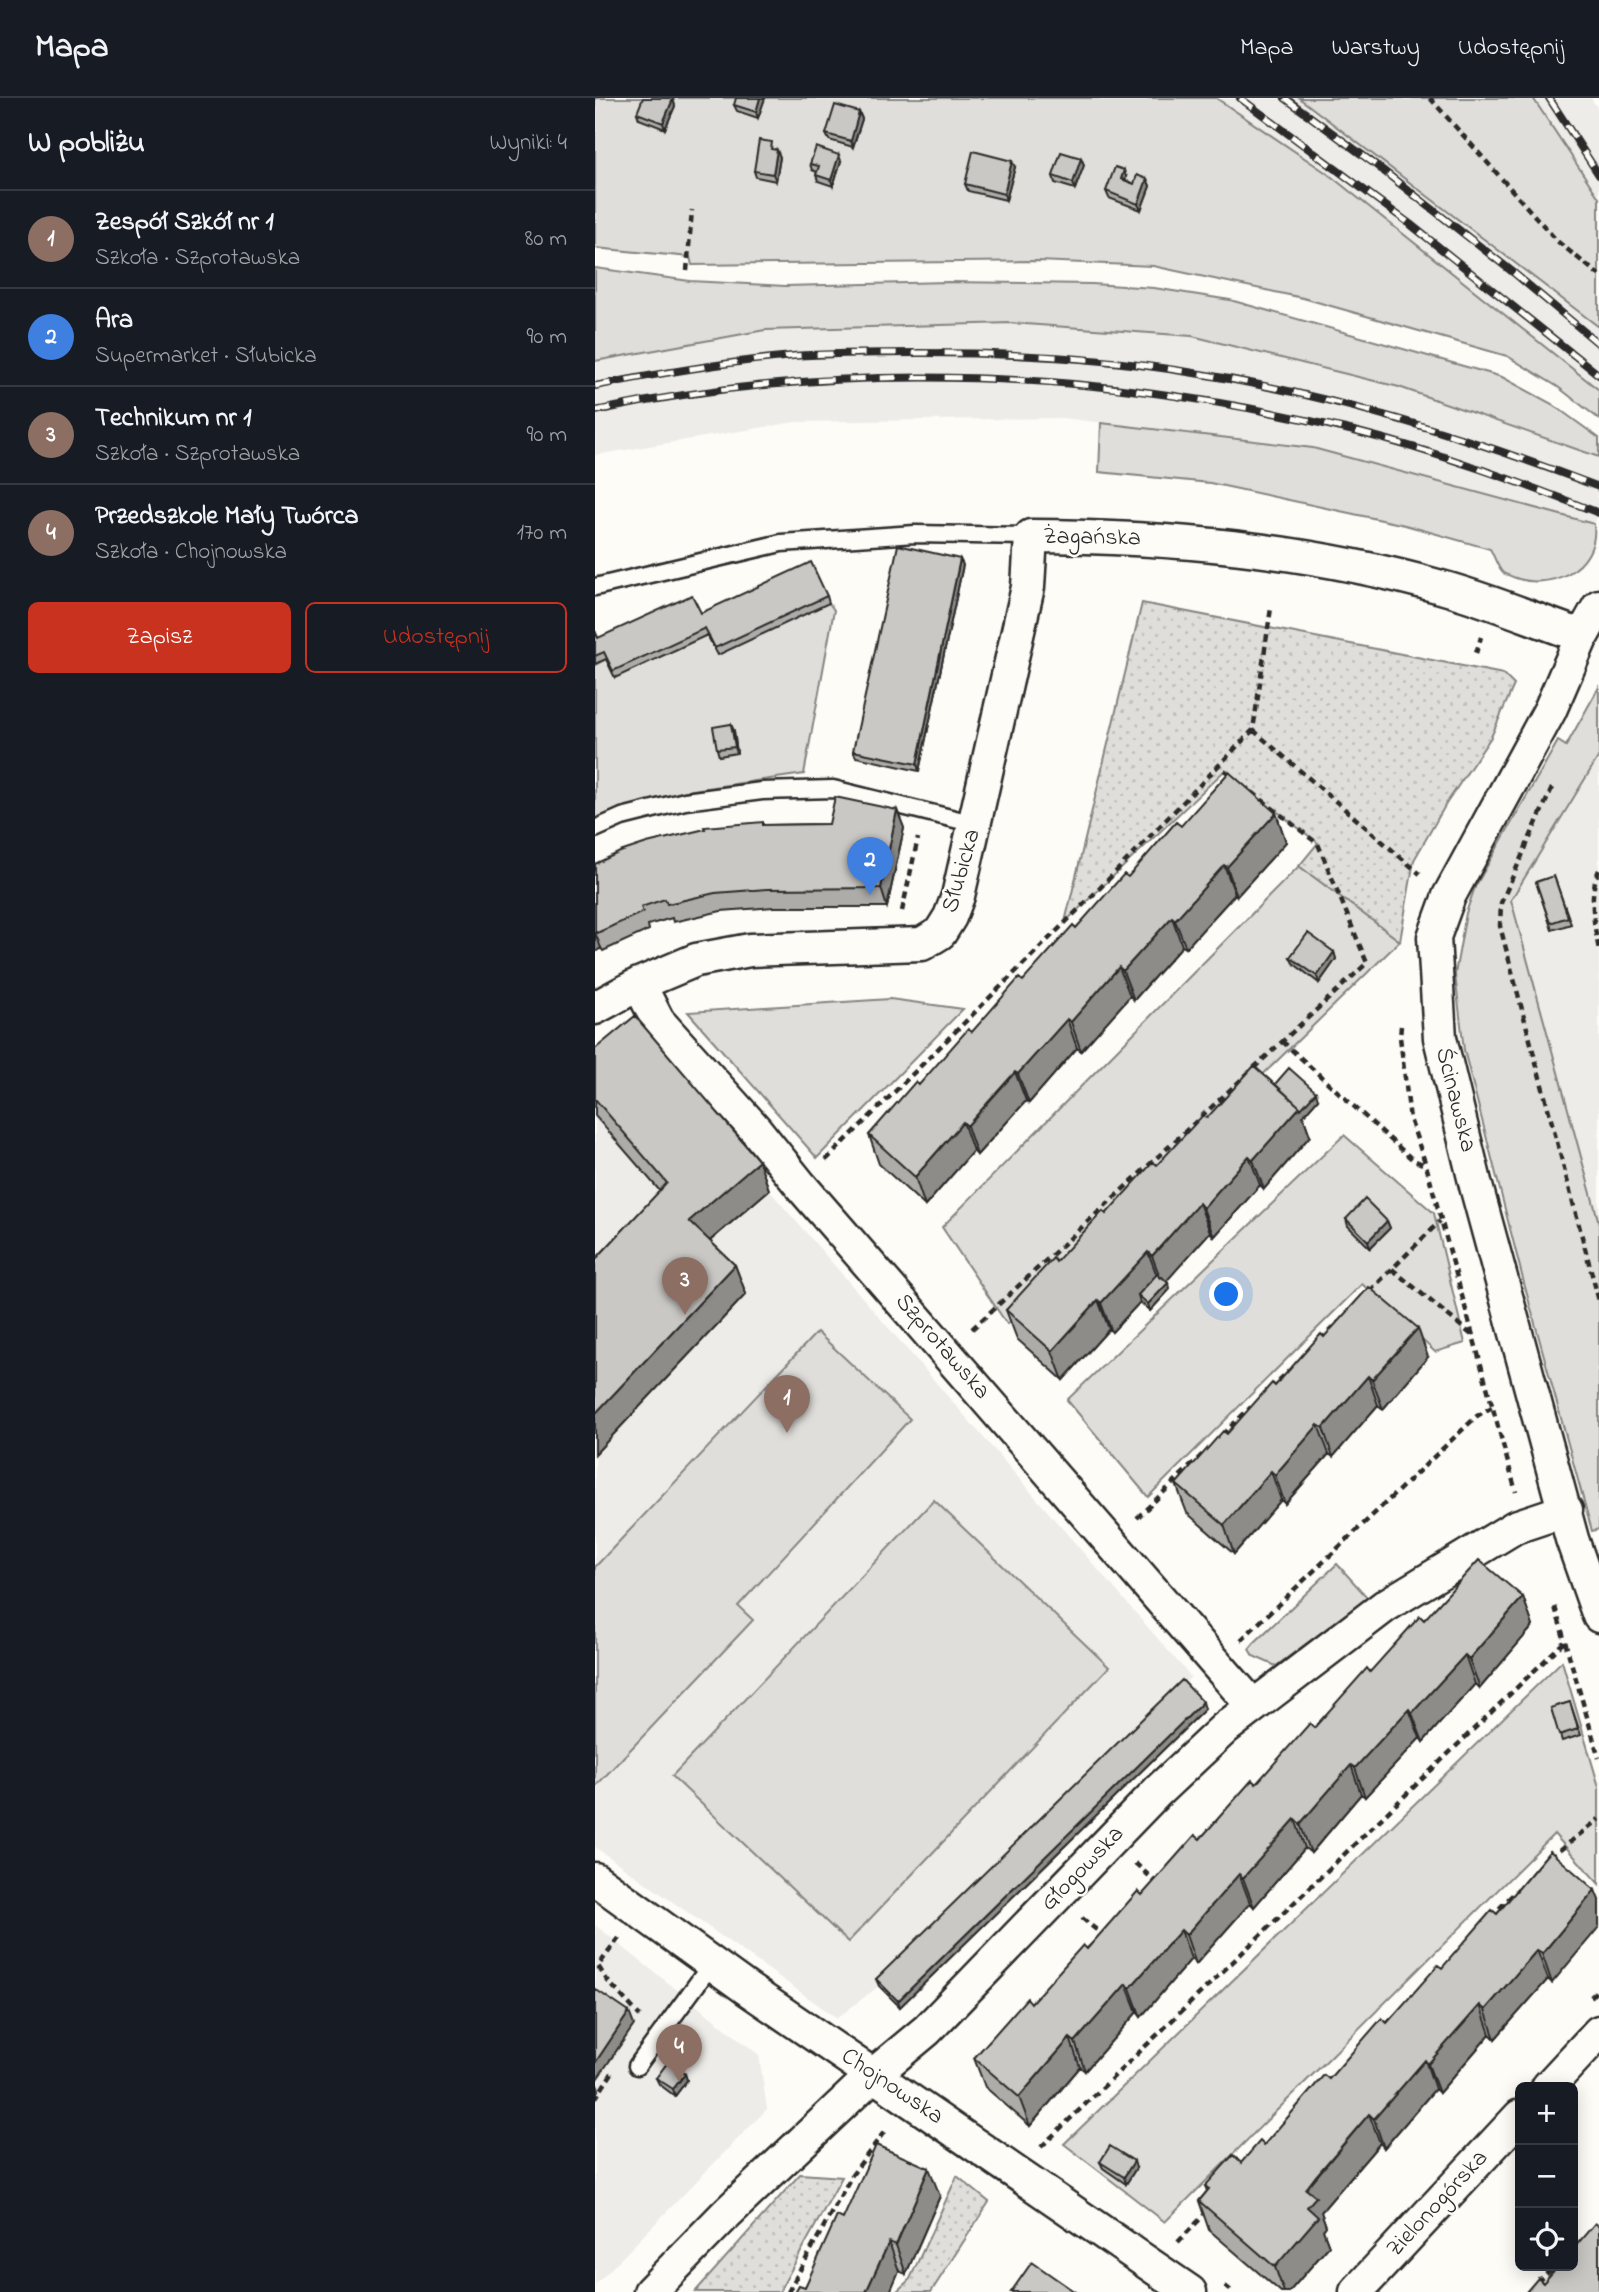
<!DOCTYPE html>
<html lang="pl">
<head>
<meta charset="utf-8">
<style>
  body { margin:0; font-family:"Indie Flower",sans-serif; background:#242831; color:#f1f3f6 }
  .controls { position:absolute; right:21px; bottom:21px; display:grid; overflow:hidden; border-radius:10px; box-shadow:0 4px 18px #0003 }
  .controls button { width:63px; height:63px; display:grid; place-items:center; padding:0; border:0; border-bottom:2px solid #363941; background:#171b24; color:#f1f3f6; font:35px sans-serif }
  .you { position:absolute; left:632px; top:1197px; width:24px; height:24px; margin:-18px; border:5px solid #fff; border-radius:50%; background:#1a73e8; box-shadow:0 0 0 10px #1a73e833 }
  .badge { display:grid; place-items:center; width:46px; height:46px; border-radius:50%; background:#c8321e; color:#fff; font-size:23px; font-weight:700 }
  .pin { position:absolute; translate:-50% -58px; filter:drop-shadow(0 2px 4px #0008) }
  .pin::after { content:''; position:absolute; top:37px; width:24px; height:21px; background:inherit; clip-path:polygon(0 0,100% 0,50% 100%) }
  .list { margin:0; padding:0; list-style:none }
  h2 { display:flex; justify-content:space-between; align-items:center; height:91px; margin:0; padding:0 28px; font-size:30px }
  h2 small { font-size:23px; font-weight:400; color:#9ea1a6 }
  .list li { display:grid; grid-template-columns:46px 1fr auto; gap:21px; align-items:center; box-sizing:border-box; height:98px; padding:0 28px; border-top:2px solid #363941 }
  .list b { display:block; font-size:26px; white-space:nowrap }
  .list p { margin:0; font-size:23px; white-space:nowrap; color:#9ea1a6 }
  .list em { font-size:23px; font-style:normal; color:#9ea1a6 }
  .actions { display:flex; gap:14px; padding:21px 28px }
  .actions a { flex:1; padding:16px 0; border:2px solid #c8321e; border-radius:10px; text-align:center; font-size:24px; color:#c8321e }
  .actions .main { background:#c8321e; color:#fff }
  .icon { flex:none; width:38px; height:38px; fill:none; stroke:currentColor; stroke-width:2; stroke-linecap:round; stroke-linejoin:round }
  .map { position:relative; flex:none; width:1004px; height:2194px; overflow:hidden }
  header { display:flex; align-items:center; gap:42px; box-sizing:border-box; height:98px; padding:0 35px; background:#171b24; border-bottom:2px solid #363941 }
  header strong { font-size:33px }
  nav { display:flex; gap:38px; margin-inline-start:auto; font-size:24px }
  main { display:flex }
  aside { flex:1; background:#171b24 }
  .map>svg:first-child { display:block }
  .built { fill:#edece8 }
  .green { fill:#dfdeda; stroke:#858482; stroke-width:2 }
  .park { fill:url(#park-dots); stroke:#858482; stroke-width:2 }
  .lines { fill:none; stroke-linecap:round; stroke-linejoin:round }
  .lane-casing { stroke:#2b2b2b; stroke-width:21 }
  .street-casing { stroke:#2b2b2b; stroke-width:37 }
  .path { stroke:#2b2b2b; stroke-width:4.5; stroke-dasharray:7 5; stroke-linecap:butt }
  .lane { stroke:#fdfcf7; stroke-width:16 }
  .street { stroke:#fdfcf7; stroke-width:32 }
  .rail-casing { stroke:#2b2b2b; stroke-width:8 }
  .rail { stroke:#fdfcf7; stroke-width:5; stroke-dasharray:16; stroke-linecap:butt }
  .wall { fill:#adaca9; stroke:#2b2b2b; stroke-width:2 }
  .shaded-wall { fill:#8d8c89; stroke:#2b2b2b; stroke-width:2 }
  .building { fill:#c9c8c4; stroke:#2b2b2b; stroke-width:2 }
  .labels { text-anchor:middle; dominant-baseline:central; stroke-width:5; stroke-linejoin:round; paint-order:stroke }
  .street-label { font-size:24px; fill:#2b2b2b; stroke:#fdfcf7 }
</style>
</head>
<body>
<header>
<strong>Mapa</strong>
<nav><a>Mapa</a><a>Warstwy</a><a>Udostępnij</a></nav>
</header>
<main>
<aside>
<h2>W pobliżu<small>Wyniki: 4</small></h2>
<ul class="list">
<li><span class="badge" style="background:#8d6e63">1</span><div><b>Zespół Szkół nr 1</b><p>Szkoła · Szprotawska</p></div><em>80 m</em></li>
<li><span class="badge" style="background:#3f7fe0">2</span><div><b>Ara</b><p>Supermarket · Słubicka</p></div><em>90 m</em></li>
<li><span class="badge" style="background:#8d6e63">3</span><div><b>Technikum nr 1</b><p>Szkoła · Szprotawska</p></div><em>90 m</em></li>
<li><span class="badge" style="background:#8d6e63">4</span><div><b>Przedszkole Mały Twórca</b><p>Szkoła · Chojnowska</p></div><em>170 m</em></li>
</ul>
<div class="actions"><a class="main">Zapisz</a><a>Udostępnij</a></div>
</aside>
<div class="map">
<svg width="1004" height="2194" viewBox="0 0 1004 2194">
  <defs>
    <pattern id="park-dots" width="8" height="8" patternUnits="userSpaceOnUse" patternTransform="scale(1.75)"><rect width="8" height="8" fill="#dfdeda"/><path d="M2 2h.1M6 6h.1" fill="none" stroke="#c0bfbb" stroke-width="1.8" stroke-linecap="round"/></pattern>
  </defs>
  <rect width="100%" height="100%" fill="#fdfcf7"/>
  <filter id="ink" filterUnits="userSpaceOnUse"><feTurbulence type="fractalNoise" baseFrequency=".0143" numOctaves="2"/><feDisplacementMap in="SourceGraphic" scale="14" xChannelSelector="R" yChannelSelector="G"/><feConvolveMatrix kernelMatrix="1 2 1 2 8 2 1 2 1" color-interpolation-filters="sRGB"/></filter>
  <g filter="url(#ink)">
    <path class="built" d="M621,0H704L871,126L1004,229V292L733,76Z
      M938,0H996L1004,13V100Z
      M416,225L597,238L804,289L1004,359V392L1001,399L1004,401V415L999,426L718,350L467,320L200,324L0,357V263L170,232Z
      M1004,658V1125L916,802Z
      M0,986L174,1092L596,1579L284,1888L242,1920L0,1749Z
      M0,1827L164,1957L172,2011L0,2187Z"/>
    <path class="green" d="M0,0H621L733,76L1004,292V321L963,289L912,258L708,200L558,168L443,163L97,167L95,159L0,150Z
      M704,0H938L1004,100V229Z
      M0,170L95,183L190,188L352,184L497,186L559,190L635,202L907,279L957,306L1004,340V359L804,289L597,238L416,225L170,232L0,263Z
      M506,325L718,350L999,426C1004,473 953,493 918,479C916,478 909,476 908,475C902,469 899,457 895,451L810,427L615,385L504,374Z
      M234,505L239,512L209,676L91,693L0,720V567L11,561L20,579L112,537Z
      M1004,589V658L916,802L1004,1125V1431L997,1433L930,1189L869,952L860,876L871,815L880,789L963,643L971,648Z
      M704,768L805,843L412,1226L347,1129Z
      M295,901L368,911L222,1060L93,914Z
      M749,1037L839,1115L870,1245L840,1254L767,1186L553,1399L472,1302Z
      M222,1234L315,1321L143,1508L158,1522L0,1689V1469Z
      M339,1402L514,1569L253,1844L77,1678Z
      M742,1466L773,1500L681,1568L658,1558L654,1551L659,1545Z
      M967,1563L1004,1689V1786L959,1736L570,2124L469,2046Z"/>
    <path class="park" d="M547,505L908,576L919,587L896,639L851,706L819,762L805,843L704,768L723,745L629,673L470,824Z
      M205,2076L247,2079L184,2194H100Z
      M362,2078L394,2104L336,2194H301L315,2181Z"/>
    <g class="lines">
      <g class="lane-casing">
        <path id="lane" d="M0,489L186,445L320,436L436,438
          M0,731L27,719L90,703L167,693L238,691L380,726
          M42,1968L118,1864"/>
      </g>
      <g class="street-casing">
        <path id="street" d="M1004,508L987,538L955,612L854,798L839,839L845,940L881,1088L977,1441L1004,1518
          M44,886L63,923L161,1032L206,1088L658,1608
          M0,910L44,886L101,862L155,852L327,846L345,835L355,819L363,798L433,489L436,438C574,439 712,451 846,489C894,502 940,522 987,538
          M0,1781L151,1890L595,2194
          M953,1989L1004,1934
          M55,2194L132,2115L278,1977L332,1932L563,1693L630,1630L790,1508L920,1429L971,1412
          M761,2194L925,2018"/>
      </g>
      <path class="path" d="M835,0L962,143L1004,177
        M92,173L97,112
        M881,555L886,539
        M658,632L825,776
        M629,672L637,678
        M957,690L906,805L905,828L1004,1203
        M1004,772C993,796 999,827 1004,852
        M307,813L323,740
        M806,928L805,939L815,1021L831,1067L921,1394
        M687,943L818,1062L830,1067
        M231,1062L503,792L658,632L676,510
        M797,1171L878,1238
        M775,1193L845,1123
        M377,1231L772,865L723,746L652,690
        M725,1242L744,1224
        M675,1291L699,1268
        M627,1337L656,1309
        M542,1420L608,1356
        M960,1509L1004,1660
        M646,1542L882,1318L897,1309
        M955,1760L1004,1721
        M540,1765L562,1785
        M896,1819L924,1790
        M487,1820L510,1839
        M24,1840L3,1868L12,1882L45,1918
        M996,1899L1004,1890
        M0,2001L17,1975
        M446,2049L969,1544
        M583,2144L611,2115
        M942,2184L960,2168
        M630,2188L638,2194
        M193,2194L257,2077L292,2030"/>
      <use href="#lane" class="lane"/>
      <use href="#street" class="street"/>
      <g class="rail-casing">
        <path id="rail" d="M645,0L815,126L1004,277
          M690,0L781,67L919,175L1004,246
          M954,0L1004,77
          M0,288C66,275 132,264 198,258C240,255 283,255 325,255C415,255 504,259 593,274C734,296 871,338 1004,389
          M0,313C251,260 510,272 759,333C843,354 924,384 1004,415"/>
      </g>
      <use href="#rail" class="rail"/>
    </g>
    <path class="wall" d="M170,0L163,20L142,13L139,7Z
      M78,1L80,8L70,31L44,21L42,15Z
      M264,14L267,21L258,49L234,42L231,36Z
      M180,51L185,59L181,83L161,79L159,73Z
      M486,60L489,67L480,91L460,85L458,78Z
      M246,63L238,88L223,83L221,77L222,74L217,72L215,66Z
      M420,69L411,102L373,93L370,86Z
      M531,79L530,82L539,86L552,81L555,88L546,112L514,100L511,93Z
      M368,467L324,673L261,659L258,653Z
      M232,498L234,505L123,557L112,537L20,580L11,561L0,566V533L3,540L106,515Z
      M139,633L142,655L124,658L122,651Z
      M302,712L309,730L292,809H179L126,813L78,824L77,820L53,827L54,832L8,853L6,850L0,854V766L169,727L234,726Z
      M681,715L691,744L642,798L640,796L591,850L587,848L539,902L535,898L486,953L482,950L434,1005L431,1003L382,1057L378,1053L330,1108L284,1066L274,1037L481,830L586,728Z
      M959,778L976,826L957,832L941,784Z
      M739,854L741,861L724,885L698,865L695,859Z
      M0,951L164,1063L174,1092L115,1143L140,1167L151,1196L0,1356V1162L65,1093L0,1018Z
      M680,986L723,1001L708,1018L715,1038L669,1091L665,1087L619,1139L615,1134L571,1183L575,1191L555,1213L545,1204L517,1234L514,1231L468,1282L422,1241L411,1212L612,1020Z
      M751,1121L792,1123L795,1130L775,1150L753,1128Z
      M729,1239L833,1259L788,1311L783,1307L738,1359L734,1356L690,1406L686,1402L639,1456L592,1415L581,1386Z
      M928,1499L938,1528L885,1590L880,1586L828,1644L825,1640L770,1699L766,1696L716,1755L710,1750L659,1809L655,1805L601,1866L596,1861L546,1919L542,1914L490,1973L485,1969L435,2028L390,1989L379,1960L719,1630L829,1522Z
      M975,1604L986,1637L967,1643L956,1610Z
      M610,1611L305,1909L284,1888L281,1881Z
      M955,1753L957,1885L953,1881L900,1941L895,1936L844,1995L840,1991L789,2050L785,2045L726,2114L731,2128L728,2132L734,2148L694,2194H686L614,2132L604,2103L612,2093L610,2088L646,2065L669,2047L734,1981L902,1816Z
      M90,1976L92,1982L80,1998L64,1986L61,1980Z
      M505,2064L541,2070L531,2086L508,2070Z
      M345,2098L311,2176L304,2173L210,2189L248,2121Z"/>
    <path class="shaded-wall" d="M165,0H170L163,20L161,14Z
      M78,1L80,8L70,31L68,25Z
      M264,14L267,21L258,49L256,43Z
      M182,52L185,59L181,83L178,76Z
      M244,57L246,63L238,88L236,82Z
      M486,60L489,67L480,91L478,85Z
      M417,63L420,69L411,102L409,96Z
      M529,72L531,79L528,87L526,81Z
      M552,81L555,88L546,112L543,106Z
      M365,461L368,467L324,673L322,666Z
      M136,626L139,633L142,655L140,649Z
      M302,712L309,730L292,809L286,790Z
      M681,715L691,744L642,798L632,769Z
      M629,767L640,796L591,850L580,822Z
      M577,819L587,848L539,902L528,873Z
      M0,834L6,850L0,854Z
      M739,854L741,861L724,885L722,878Z
      M524,869L535,898L486,953L476,924Z
      M472,921L482,950L434,1005L423,976Z
      M420,974L431,1003L382,1057L372,1028Z
      M721,994L723,1001L708,1018L715,1038L669,1091L658,1062L705,1009Z
      M368,1024L378,1053L330,1108L320,1079Z
      M654,1058L665,1087L619,1139L608,1110Z
      M164,1063L174,1092L104,1152L94,1123Z
      M604,1105L615,1134L568,1187L557,1158Z
      M792,1123L795,1130L775,1150L773,1143Z
      M553,1154L564,1183L543,1197L545,1204L517,1234L506,1205Z
      M140,1167L151,1196L0,1356V1316Z
      M573,1185L575,1191L555,1213L553,1206Z
      M503,1202L514,1231L468,1282L457,1253Z
      M823,1230L833,1259L788,1311L777,1282Z
      M773,1278L783,1307L738,1359L728,1330Z
      M723,1327L734,1356L690,1406L680,1377Z
      M676,1373L686,1402L639,1456L629,1427Z
      M928,1499L938,1528L885,1590L874,1561Z
      M870,1557L880,1586L828,1644L817,1615Z
      M608,1604L610,1611L305,1909L303,1903Z
      M814,1611L825,1640L770,1699L760,1670Z
      M756,1667L766,1696L716,1755L705,1726Z
      M700,1721L710,1750L659,1809L648,1780Z
      M644,1776L655,1805L601,1866L591,1837Z
      M1000,1792L1004,1802V1829L957,1885L947,1856Z
      M586,1832L596,1861L546,1919L535,1890Z
      M942,1852L953,1881L900,1941L890,1912Z
      M531,1886L542,1914L490,1973L480,1944Z
      M885,1907L895,1936L844,1995L833,1966Z
      M34,1914L39,1927L0,1984V1965Z
      M475,1940L485,1969L435,2028L424,1999Z
      M830,1962L840,1991L789,2050L779,2021Z
      M90,1976L92,1982L80,1998L78,1991Z
      M1,1985L4,1991L0,1997V1987Z
      M774,2016L785,2045L726,2114L731,2128L728,2132L734,2148L694,2194H689L680,2169L712,2109L711,2091Z
      M539,2063L541,2070L531,2086L529,2079Z
      M334,2070L345,2098L311,2176L301,2147Z
      M294,2144L304,2173L295,2194H271Z"/>
    <path class="building" d="M48,0H75L78,1L68,25L42,15Z
      M141,0H165L161,14L139,7Z
      M240,7L264,14L256,43L231,36Z
      M164,42L177,44L176,51L182,52L178,76L159,73Z
      M221,49L244,57L236,82L221,77L224,68L215,66Z
      M378,53L417,63L409,96L370,86Z
      M466,54L486,60L478,85L458,78Z
      M520,69L529,72L526,81L539,86L542,77L552,81L543,106L511,93Z
      M303,447L365,461L322,666L258,653Z
      M216,464L232,498L120,550L110,530L18,573L9,554L0,558V533L3,540L97,497L106,515Z
      M136,626L140,649L122,651L118,629Z
      M634,674L681,715L632,769L629,767L580,822L577,819L528,873L524,869L476,924L472,921L423,976L420,974L372,1028L368,1024L320,1079L274,1037L321,983L324,987L373,931L377,934L424,880L428,883L478,827L481,830L529,776L533,779L581,724L586,728Z
      M240,699L302,712L286,790L172,791L120,795L72,806L70,801L46,809L48,814L2,835L0,833V766L25,754L52,745L110,731L109,729L168,724V727L234,726Z
      M959,778L973,819L955,825L941,784Z
      M713,835L739,854L722,878L695,859Z
      M40,918L164,1063L94,1123L140,1167L0,1316V1162L72,1085L0,1001V951Z
      M659,968L705,1009L658,1062L654,1058L608,1110L604,1105L557,1158L553,1154L506,1205L503,1202L457,1253L411,1212L458,1160L461,1164L508,1113L511,1116L558,1064L562,1067L608,1017L612,1020Z
      M694,970L721,994L706,1011L705,1009L680,986Z
      M770,1101L792,1123L773,1143L751,1121Z
      M562,1176L565,1180L567,1179L573,1185L553,1206L543,1197Z
      M774,1189L823,1230L777,1282L773,1278L728,1330L723,1327L680,1377L676,1373L629,1427L581,1386L628,1333L632,1336L677,1285L680,1288L726,1236L729,1239Z
      M884,1462L928,1499L874,1561L870,1557L817,1615L814,1611L760,1670L756,1667L705,1726L700,1721L648,1780L644,1776L591,1837L586,1832L535,1890L531,1886L480,1944L475,1940L424,1999L379,1960L432,1900L436,1905L488,1847L492,1851L543,1793L547,1797L600,1737L605,1741L657,1682L661,1686L715,1625L719,1630L772,1570L775,1574L825,1518L829,1522Z
      M587,1582L608,1604L303,1903L281,1881Z
      M975,1604L983,1631L964,1637L956,1610Z
      M955,1753L1000,1792L947,1856L942,1852L890,1912L885,1907L833,1966L830,1962L779,2021L774,2016L721,2078L711,2091L721,2099L712,2109L723,2119L680,2169L604,2103L614,2091L610,2088L638,2057L646,2065L665,2043L669,2047L729,1977L734,1981L787,1920L792,1925L843,1867L847,1870L897,1812L902,1816Z
      M0,1891L34,1914L0,1965Z
      M73,1964L90,1976L78,1991L61,1980Z
      M281,2047L334,2070L301,2147L294,2144L271,2194H200L204,2187L210,2189L242,2118L248,2121Z
      M515,2048L539,2063L529,2079L505,2064Z
      M1000,2125L1004,2128V2194H931L943,2180L948,2185L963,2168H978V2151Z
      M437,2164L480,2194H416Z"/>
  </g>
  <g class="labels">
    <g class="street-label">
      <text transform="translate(497 440) rotate(1)">Żagańska</text>
      <text transform="translate(367 773) rotate(-74)">Słubicka</text>
      <text transform="translate(860 1002) rotate(76)">Ścinawska</text>
      <text transform="translate(347 1249) rotate(49)">Szprotawska</text>
      <text transform="translate(488 1771) rotate(-46)">Głogowska</text>
      <text transform="translate(297 1989) rotate(34)">Chojnowska</text>
      <text transform="translate(843 2106) rotate(-47)">Zielonogórska</text>
    </g>
  </g>
</svg>
<div class="controls">
<button>+</button>
<button>−</button>
<button><svg class="icon" aria-label="locate" viewBox="0 0 24 24"><circle cx="12" cy="12" r="6"/><path d="M12 2v4M12 18v4M2 12h4M18 12h4"/></svg></button>
</div>
<div class="you"></div>
<div class="pin badge" style="left:192px;top:1335px;background:#8d6e63">1</div>
<div class="pin badge" style="left:275px;top:797px;background:#3f7fe0">2</div>
<div class="pin badge" style="left:90px;top:1217px;background:#8d6e63">3</div>
<div class="pin badge" style="left:84px;top:1984px;background:#8d6e63">4</div>
</div>
</main>
</body>
</html>
